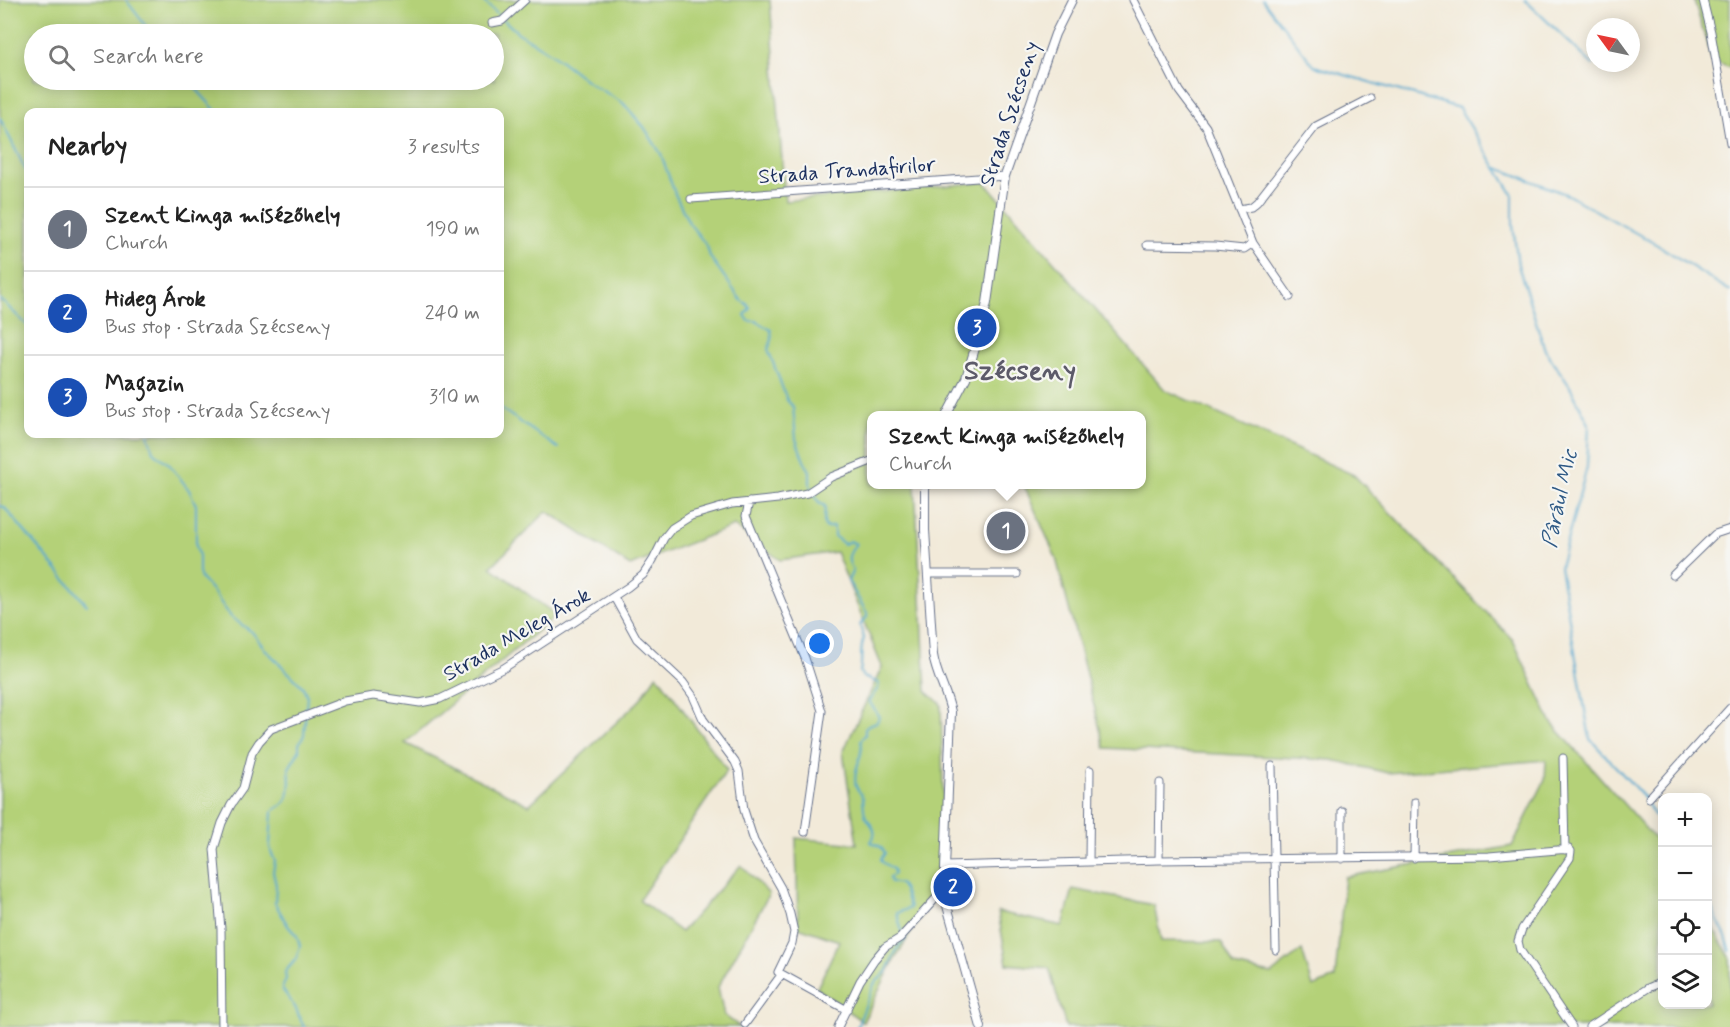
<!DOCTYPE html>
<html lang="en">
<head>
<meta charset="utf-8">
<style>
  body { margin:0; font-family:Mynerve,sans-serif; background:#f6f6f6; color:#222 }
  .controls { position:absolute; right:18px; bottom:18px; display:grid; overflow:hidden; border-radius:12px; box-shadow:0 3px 15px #0003 }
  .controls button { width:54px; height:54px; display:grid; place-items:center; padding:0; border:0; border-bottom:2px solid #e0e0e0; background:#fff; color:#222; font:30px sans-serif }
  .compass { position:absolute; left:1586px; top:18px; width:54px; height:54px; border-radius:50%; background:#fff; box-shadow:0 3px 15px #0003; rotate:303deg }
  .you { position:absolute; left:820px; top:644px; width:21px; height:21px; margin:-15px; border:4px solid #fff; border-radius:50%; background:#1a73e8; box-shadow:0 0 0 9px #1a73e833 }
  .badge { display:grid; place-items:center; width:39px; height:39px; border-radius:50%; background:#b45309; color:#fff; font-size:20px; font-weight:700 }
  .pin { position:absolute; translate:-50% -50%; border:3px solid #fff; box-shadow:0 2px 6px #0006 }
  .popup { position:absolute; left:867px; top:411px; width:279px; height:78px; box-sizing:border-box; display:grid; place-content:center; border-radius:12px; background:#fff; filter:drop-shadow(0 2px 4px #0005); font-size:20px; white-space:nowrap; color:#767676 }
  .popup b { font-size:22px; color:#222 }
  .popup::after { content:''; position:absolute; left:50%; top:100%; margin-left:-12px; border:12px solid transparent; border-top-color:#fff }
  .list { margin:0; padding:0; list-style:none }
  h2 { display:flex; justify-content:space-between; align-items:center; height:78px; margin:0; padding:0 24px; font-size:26px }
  h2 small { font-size:20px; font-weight:400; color:#767676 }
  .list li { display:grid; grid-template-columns:39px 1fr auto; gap:18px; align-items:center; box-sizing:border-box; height:84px; padding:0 24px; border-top:2px solid #e0e0e0 }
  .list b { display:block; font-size:22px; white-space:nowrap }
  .list p { margin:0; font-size:20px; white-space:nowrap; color:#767676 }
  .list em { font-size:20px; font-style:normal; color:#767676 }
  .icon { flex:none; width:33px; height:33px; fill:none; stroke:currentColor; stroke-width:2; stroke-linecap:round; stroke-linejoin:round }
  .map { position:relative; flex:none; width:1730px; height:1027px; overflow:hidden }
  .search { position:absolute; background:#fff; box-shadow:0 3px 15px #0003; left:24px; top:24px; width:480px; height:66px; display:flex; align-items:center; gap:15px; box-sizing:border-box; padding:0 21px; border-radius:33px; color:#767676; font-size:22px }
  .panel { position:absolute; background:#fff; box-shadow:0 3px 15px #0003; left:24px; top:108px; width:480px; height:330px; border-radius:12px }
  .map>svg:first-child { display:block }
  .green { fill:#b4d178; stroke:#68806b; stroke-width:1.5; fill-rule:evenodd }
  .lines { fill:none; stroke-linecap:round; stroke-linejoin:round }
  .stream { stroke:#52a7ce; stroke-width:2 }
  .minor-casing { stroke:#667089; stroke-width:9 }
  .tertiary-casing { stroke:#667089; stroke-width:10 }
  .minor { stroke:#fff; stroke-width:7 }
  .tertiary { stroke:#fff; stroke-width:8 }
  .labels { text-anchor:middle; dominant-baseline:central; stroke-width:4.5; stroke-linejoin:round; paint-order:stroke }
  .street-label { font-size:21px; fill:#1b2f5e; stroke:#f6f6f2 }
  .water-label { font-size:22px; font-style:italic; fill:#2e5985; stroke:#f6f6f2 }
  .district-label { font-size:27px; font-weight:bold; fill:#5c5a69; stroke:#f6f6f2 }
</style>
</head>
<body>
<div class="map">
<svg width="1730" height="1027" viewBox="0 0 1730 1027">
  <rect width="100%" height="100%" fill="#f6f6f2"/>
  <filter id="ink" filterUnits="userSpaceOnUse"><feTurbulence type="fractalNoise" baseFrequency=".0167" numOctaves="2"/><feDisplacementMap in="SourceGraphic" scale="12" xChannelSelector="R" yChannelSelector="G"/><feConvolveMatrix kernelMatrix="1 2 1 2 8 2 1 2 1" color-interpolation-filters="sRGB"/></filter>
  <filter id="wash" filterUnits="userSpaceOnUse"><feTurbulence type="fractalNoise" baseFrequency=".008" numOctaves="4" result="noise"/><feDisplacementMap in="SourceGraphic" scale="24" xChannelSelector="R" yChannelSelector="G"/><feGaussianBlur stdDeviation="1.35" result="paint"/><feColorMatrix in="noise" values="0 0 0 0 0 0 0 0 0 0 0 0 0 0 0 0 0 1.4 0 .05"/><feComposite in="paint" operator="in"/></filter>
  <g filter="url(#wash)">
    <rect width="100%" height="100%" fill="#f2ead9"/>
    <path class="green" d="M0,0H770L785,201L985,182L1165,390L1354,475L1513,640L1551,722L1662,847V1004H1708V920L1730,957V1027H1066L1049,968L1007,964L998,912L1063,926L1073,889L1154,905L1161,941L1221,942L1234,966L1271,974L1302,950L1313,987L1335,978L1345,877L1512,846L1545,780L1546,760L1388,773L1332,760L1105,748L1056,558L1024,485L1141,484V416H871V484L915,485L926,691L941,704L943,792L940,884L893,962L863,1022L817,988L839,941L798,927L796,838L857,844L843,752L882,667L836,552L780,560L734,526L630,566L547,511L491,567L556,615L405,743L529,805L639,701L657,674L727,770L639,900L681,932L741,865L769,894L718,987L724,1015L740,1027H0ZM34,34H494V80H34ZM28,112H500V434H28Z
      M1694,0H1730V68L1712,61Z"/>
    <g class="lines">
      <path class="stream" d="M126,0L152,34
        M482,0L517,32L552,54L591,84L623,103L644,127L661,154L675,194L689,223L707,246L710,257L741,300L748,305L750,309L745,315L749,321H756L771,330L772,340L768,349L787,400L793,407L796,439L804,461L810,471V486L819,503L825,506L824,524L826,528L834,526V536L844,544L850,541L856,544C848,555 846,559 853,570L848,581L867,613V617L860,625L864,638C859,649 863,660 860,672L863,677L879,683L878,688L869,701L879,717L877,722L868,725L865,729V735L861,740C865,755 852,769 856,786C857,790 862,794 863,798C864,804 863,811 866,817C871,825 879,831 871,842L881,847L885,853L881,859L882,862L893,869L894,874L889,878L891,882L900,884L904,890L910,908L897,913L902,932
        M1263,0L1314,66L1459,108L1513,195V225L1518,265L1545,350L1569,385L1589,424L1587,467L1560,567L1590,739L1642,795L1662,828
        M1525,0L1593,65
        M188,80L217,112
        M0,118L28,175
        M1498,168L1568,195L1661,247L1730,291
        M0,299L28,326
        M500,408L558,448
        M148,434L153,452L169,464L189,490L196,505V546L199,556V573L201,579L211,589L231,617L252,632L265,649L303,687L307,696L304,735L299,744V751L289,768C290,777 291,796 284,803C281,807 275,808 272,812L270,845L271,852L275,861L273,872L276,885L275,903L288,926L297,936L300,946L296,959L285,972L286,979L282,989L295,1007L304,1027
        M0,506L4,507L87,605
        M1708,901L1726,937L1730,951
        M857,1027L874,984L886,972L899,945L905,940V936"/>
    </g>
  </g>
  <g filter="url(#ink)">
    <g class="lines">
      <g class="minor-casing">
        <path id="minor" d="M1133,0L1179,91L1206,127L1253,243L1290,297
          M1703,0L1711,32L1730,143
          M492,23L502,21L525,0
          M691,199L1005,176
          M1239,209L1251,207L1257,202L1316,126L1370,98
          M1147,245L1215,246L1244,249L1253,243
          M749,502L746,516L805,658L822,711L805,832
          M928,574H1017
          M1673,575L1715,534L1730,529
          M614,597L637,639L683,682L693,696L703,719L735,762L739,771L744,810L754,841L781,888L790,914L794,932L792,943L778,972L847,1010
          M1563,758L1565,850
          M1272,766L1276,950
          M1649,798L1730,708
          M1414,858L1415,802
          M1342,859V811
          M1159,860L1160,783
          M1089,862L1090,770
          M946,866L1159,860L1489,856L1569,849L1571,851L1570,858L1522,929L1518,941L1520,950L1572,1027
          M745,1024L781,975
          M222,1027L221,929L214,849L222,823L231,805L243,788L252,753L259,742L271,729L345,701L373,696L420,703L440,699L504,668L628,587L643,575L653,560L664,538L672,528L691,516L732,504L778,499L807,493L831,477L871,461
          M838,1027L860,981L874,960L885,947L900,938L938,896L944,895
          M1589,1027L1648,988L1662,982"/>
      </g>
      <g class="tertiary-casing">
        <path id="tertiary" d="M946,416L966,378L978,338L987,303L1005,176L1055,34L1072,0
          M925,484V530L933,655C936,675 947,692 951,712L944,895L981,1027"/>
      </g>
      <use href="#minor" class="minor"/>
      <use href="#tertiary" class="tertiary"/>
    </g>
  </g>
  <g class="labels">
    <g class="street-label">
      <text transform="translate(1010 114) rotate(-72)">Strada Szécseny</text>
      <text transform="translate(847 171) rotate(-4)">Strada Trandafirilor</text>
      <text transform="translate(517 635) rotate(-30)">Strada Meleg Árok</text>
    </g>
    <g class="water-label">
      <text transform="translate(1560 499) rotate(-78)">Pârâul Mic</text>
    </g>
    <g class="district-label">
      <text x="1020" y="371">Szécseny</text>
    </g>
  </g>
</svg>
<div class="controls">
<button>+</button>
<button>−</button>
<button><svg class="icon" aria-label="locate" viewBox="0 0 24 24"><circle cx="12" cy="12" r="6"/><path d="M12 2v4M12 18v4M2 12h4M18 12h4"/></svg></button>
<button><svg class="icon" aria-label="layers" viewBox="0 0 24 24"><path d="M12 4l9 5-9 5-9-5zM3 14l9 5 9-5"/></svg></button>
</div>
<svg class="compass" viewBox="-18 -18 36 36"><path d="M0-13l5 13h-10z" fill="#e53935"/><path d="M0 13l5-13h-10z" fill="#767676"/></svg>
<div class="you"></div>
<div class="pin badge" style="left:1006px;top:531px;background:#6b7280">1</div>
<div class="popup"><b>Szent Kinga misézőhely</b>Church</div>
<div class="pin badge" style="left:953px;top:887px;background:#1a4fb4">2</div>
<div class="pin badge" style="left:977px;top:328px;background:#1a4fb4">3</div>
<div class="search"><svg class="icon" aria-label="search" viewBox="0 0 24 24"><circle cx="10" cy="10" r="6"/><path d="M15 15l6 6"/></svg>Search here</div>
<section class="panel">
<h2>Nearby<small>3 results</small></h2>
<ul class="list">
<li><span class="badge" style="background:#6b7280">1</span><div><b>Szent Kinga misézőhely</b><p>Church</p></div><em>190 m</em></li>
<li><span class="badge" style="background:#1a4fb4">2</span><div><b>Hideg Árok</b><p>Bus stop · Strada Szécseny</p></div><em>240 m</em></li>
<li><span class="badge" style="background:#1a4fb4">3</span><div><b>Magazin</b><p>Bus stop · Strada Szécseny</p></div><em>310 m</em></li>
</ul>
</section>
</div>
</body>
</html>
